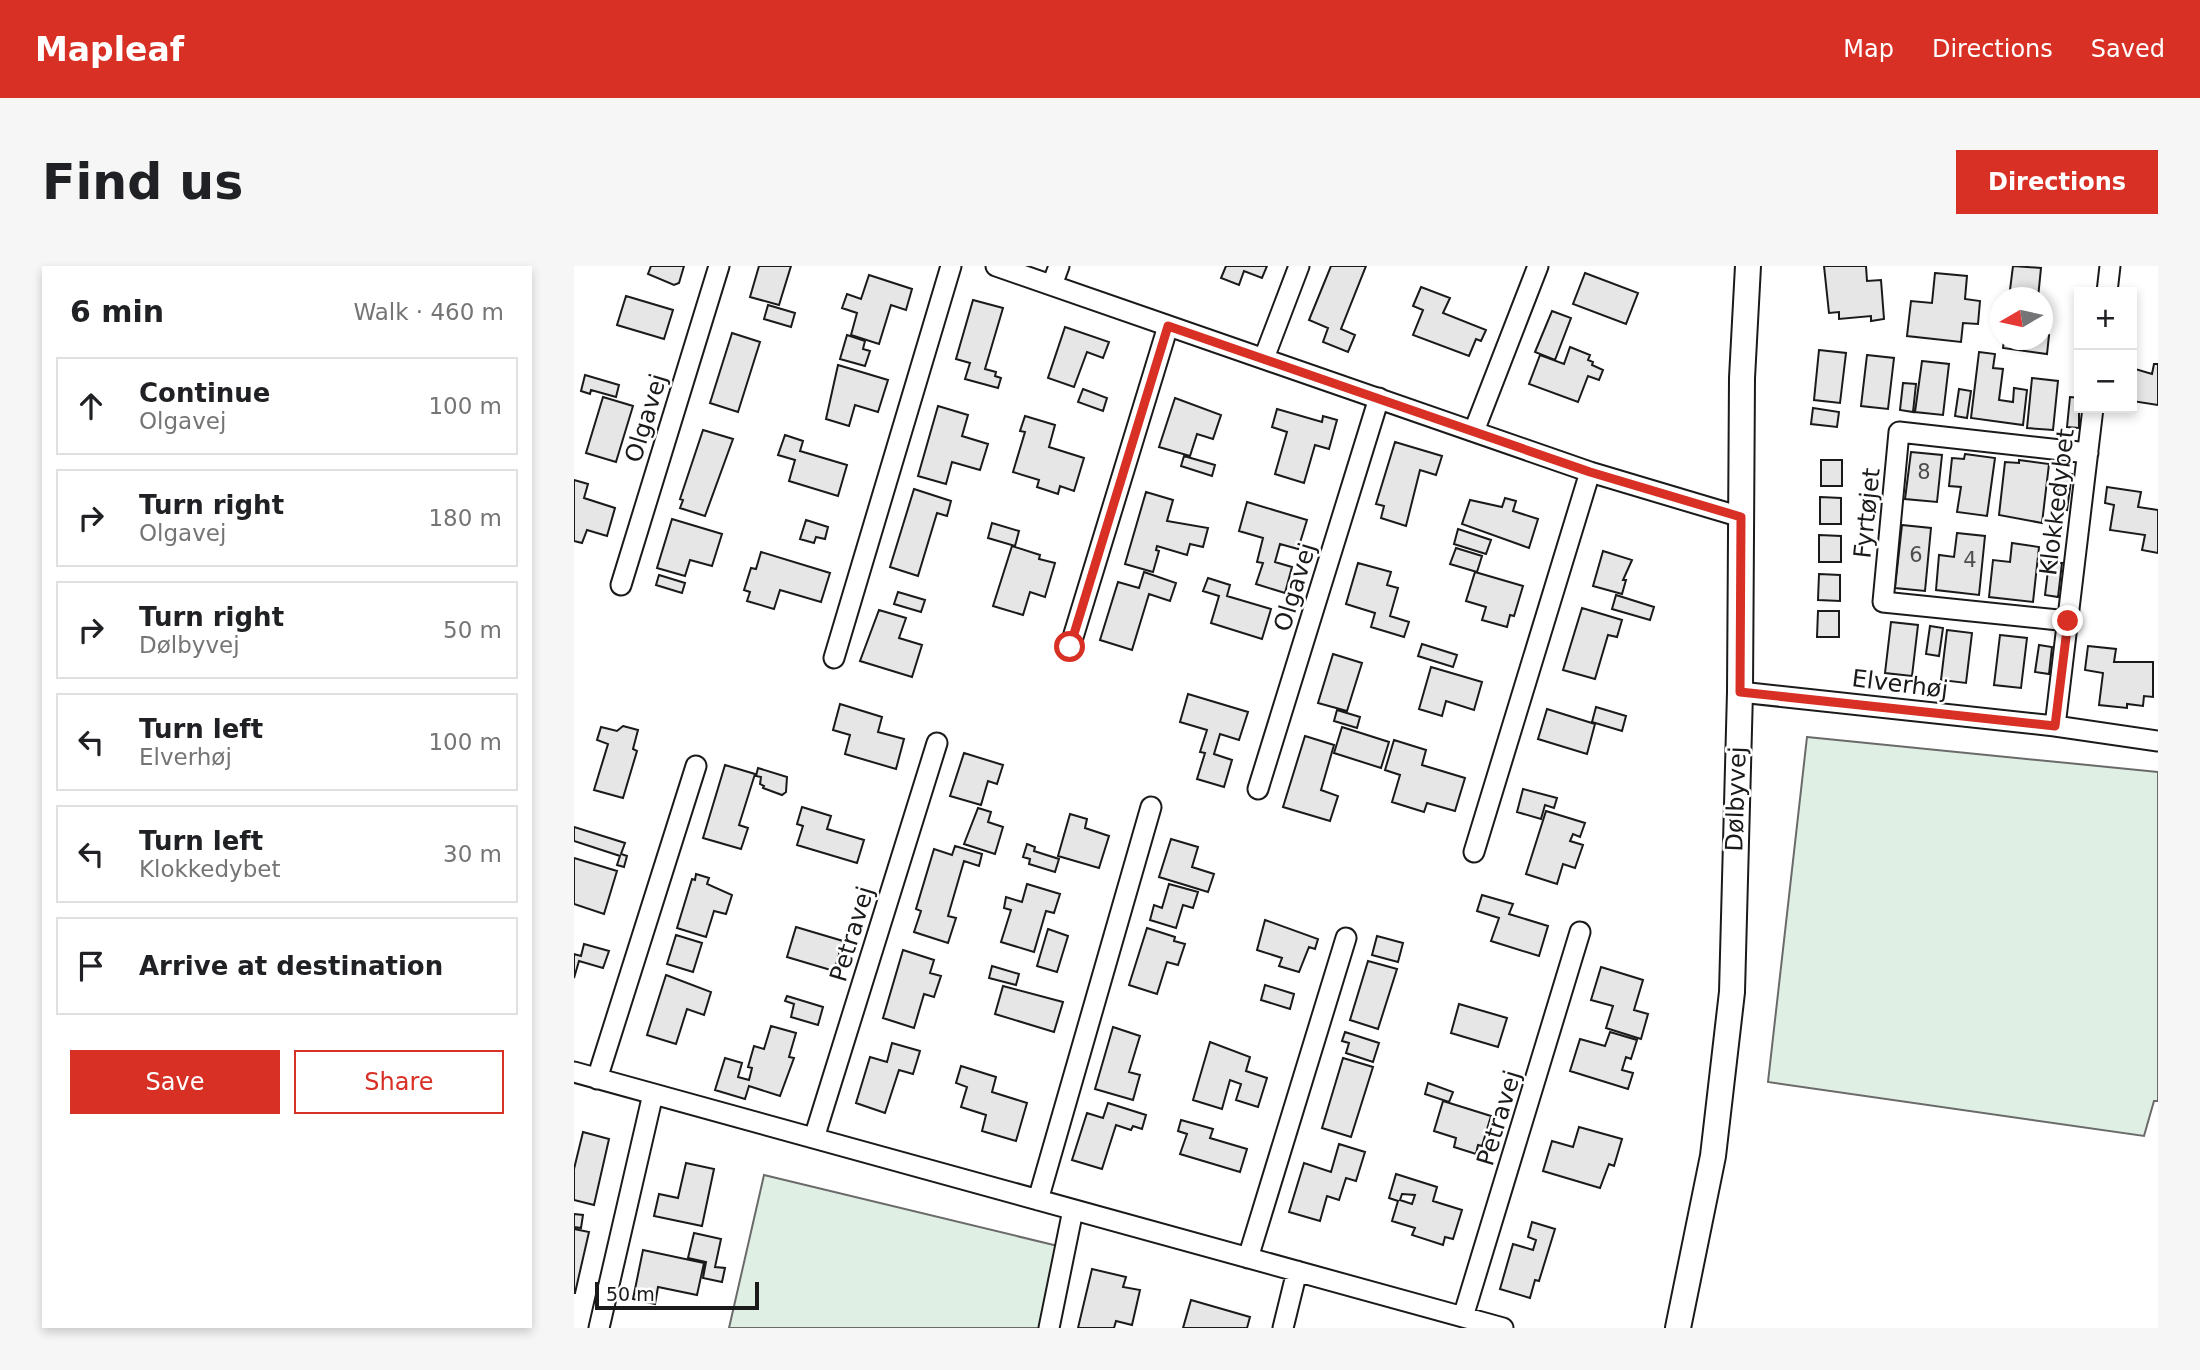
<!DOCTYPE html>
<html lang="en">
<head>
<meta charset="utf-8">
<style>
  body { margin:0; font-family:"DejaVu Sans",sans-serif; background:#f6f6f6; color:#202124 }
  .controls { position:absolute; right:21px; top:21px; display:grid; overflow:hidden; border-radius:0px; box-shadow:0 4px 10px #0003 }
  .controls button { width:63px; height:63px; display:grid; place-items:center; padding:0; border:0; border-bottom:2px solid #e0e0e0; background:#fff; color:#202124; font:35px sans-serif }
  .compass { position:absolute; left:1416px; top:21px; width:63px; height:63px; border-radius:50%; background:#fff; box-shadow:0 4px 10px #0003; rotate:261deg }
  .scale { position:absolute; left:21px; bottom:18px; width:164px; box-sizing:border-box; padding-left:7px; border:4px solid #1a1a1a; border-top:0; font-size:19px; line-height:24px; white-space:nowrap; color:#1a1a1a; -webkit-text-stroke:5px #fff; paint-order:stroke }
  .stop { position:absolute; width:21px; height:21px; margin:-16px; border:5px solid #d93025; border-radius:50%; background:#fff }
  .stop.end { background:#d93025; border-color:#fff; box-shadow:0 2px 7px #0008 }
  .list { margin:0; padding:0; list-style:none }
  h2 { display:flex; justify-content:space-between; align-items:center; height:91px; margin:0; padding:0 28px; font-size:30px }
  h2 small { font-size:23px; font-weight:400; color:#757577 }
  .list li { display:grid; grid-template-columns:46px 1fr auto; gap:21px; align-items:center; box-sizing:border-box; height:98px; margin:0 14px 14px; padding:0 14px; border:2px solid #e0e0e0; border-radius:0px }
  .list b { display:block; font-size:26px; white-space:nowrap }
  .list p { margin:0; font-size:23px; white-space:nowrap; color:#757577 }
  .list em { font-size:23px; font-style:normal; color:#757577 }
  .actions { display:flex; gap:14px; padding:21px 28px }
  .actions a { flex:1; padding:16px 0; border:2px solid #d93025; border-radius:0px; text-align:center; font-size:24px; color:#d93025 }
  .actions .main { background:#d93025; color:#fff }
  .icon { flex:none; width:38px; height:38px; fill:none; stroke:currentColor; stroke-width:2; stroke-linecap:round; stroke-linejoin:round }
  .map { position:relative; flex:none; width:1584px; height:1062px; overflow:hidden; border-radius:0px }
  header { display:flex; align-items:center; gap:42px; box-sizing:border-box; height:98px; padding:0 35px; background:#d93025; color:#fff }
  header strong { font-size:33px }
  nav { display:flex; gap:38px; margin-inline-start:auto; font-size:24px }
  .intro { display:flex; align-items:center; justify-content:space-between; box-sizing:border-box; height:168px; padding:0 42px }
  h1 { margin:0; font-size:49px }
  .button { padding:18px 32px; border-radius:0px; background:#d93025; color:#fff; font-size:24px; font-weight:700 }
  main { display:flex; gap:42px; padding:0 42px }
  aside { flex:1; background:#fff; border-radius:0px; box-shadow:0 4px 10px #0003 }
  .map>svg:first-child { display:block }
  .green { fill:#e0efe3; stroke:#6a6a6a; stroke-width:2 }
  .building { fill:#e6e6e6; stroke:#1a1a1a; stroke-width:2; fill-rule:evenodd }
  .lines { fill:none; stroke-linecap:round; stroke-linejoin:round }
  .minor-casing { stroke:#1a1a1a; stroke-width:23 }
  .tertiary-casing { stroke:#1a1a1a; stroke-width:28 }
  .minor { stroke:#fff; stroke-width:19 }
  .tertiary { stroke:#fff; stroke-width:24 }
  .route { stroke:#d93025; stroke-width:9 }
  .labels { text-anchor:middle; dominant-baseline:central; stroke-width:5; stroke-linejoin:round; paint-order:stroke }
  .number-label { font-size:21px; fill:#4d4d4d }
  .street-label { font-size:24px; fill:#1a1a1a; stroke:#fff }
</style>
</head>
<body>
<header>
<strong>Mapleaf</strong>
<nav><a>Map</a><a>Directions</a><a>Saved</a></nav>
</header>
<div class="intro"><h1>Find us</h1><a class="button">Directions</a></div>
<main>
<aside>
<h2>6 min<small>Walk · 460 m</small></h2>
<ul class="list">
<li><svg class="icon" aria-label="ahead" viewBox="0 0 24 24"><path d="M12 20V5M6 11l6-6 6 6"/></svg><div><b>Continue</b><p>Olgavej</p></div><em>100 m</em></li>
<li><svg class="icon" aria-label="right" viewBox="0 0 24 24"><path d="M7 20v-9h11M14 6l5 5-5 5"/></svg><div><b>Turn right</b><p>Olgavej</p></div><em>180 m</em></li>
<li><svg class="icon" aria-label="right" viewBox="0 0 24 24"><path d="M7 20v-9h11M14 6l5 5-5 5"/></svg><div><b>Turn right</b><p>Dølbyvej</p></div><em>50 m</em></li>
<li><svg class="icon" aria-label="left" viewBox="0 0 24 24"><path d="M17 20v-9H6M10 6l-5 5 5 5"/></svg><div><b>Turn left</b><p>Elverhøj</p></div><em>100 m</em></li>
<li><svg class="icon" aria-label="left" viewBox="0 0 24 24"><path d="M17 20v-9H6M10 6l-5 5 5 5"/></svg><div><b>Turn left</b><p>Klokkedybet</p></div><em>30 m</em></li>
<li><svg class="icon" aria-label="arrive" viewBox="0 0 24 24"><path d="M6 21V4h12l-3 4 3 4H6"/></svg><div><b>Arrive at destination</b></div></li>
</ul>
<div class="actions"><a class="main">Save</a><a>Share</a></div>
</aside>
<div class="map">
<svg width="1584" height="1062" viewBox="0 0 1584 1062">
  <rect width="100%" height="100%" fill="#fff"/>
  <path class="green" d="M1233,471L1584,506V835H1580L1570,870L1194,816Z
    M190,909L484,980L467,1062H155Z"/>
  <path class="building" d="M77,0H110L105,17L100,19L74,8Z
    M185,0H217L205,39L176,31Z
    M652,0H693L688,12L670,5L665,19L647,12Z
    M757,0H792L767,63L781,69L774,86L749,76L754,62L735,54Z
    M1250,0H1292L1293,15L1307,14L1310,53L1297,55V50L1265,53V46L1255,47Z
    M1439,0L1467,2L1464,32H1435Z
    M1011,7L1064,27L1052,58L999,38Z
    M1361,7L1393,10L1391,33L1406,35L1404,58L1389,57L1387,76L1333,70L1337,35L1358,37Z
    M295,9L338,23L332,44L317,39L305,78L277,69L283,47L268,42L273,28L287,33Z
    M847,21L876,32L869,47L912,64L907,75L902,73L895,90L839,69L849,44L839,40Z
    M52,30L99,44L90,73L43,59Z
    M399,34L429,42L411,103L422,106L421,110L427,112L424,122L391,113L396,97L382,93Z
    M194,39L221,47L217,61L190,53Z
    M978,45L997,52L981,94L961,86Z
    M491,61L535,76L529,92L513,86L500,121L474,112Z
    M158,67L186,76L164,146L136,137Z
    M1468,68L1475,69L1473,88L1429,82L1430,74H1468Z
    M273,69L291,75L289,83L296,85L291,100L266,93Z
    M996,81L1016,89L1014,94L1019,96L1018,99L1029,104L1025,114L1014,110L1004,136L955,118L966,89L990,98Z
    M1245,84L1272,87L1266,137L1240,134Z
    M1405,86L1421,88L1419,102L1429,103L1425,134L1439,136L1440,122L1453,124L1449,159L1397,152Z
    M1293,89L1320,92L1314,143L1287,140Z
    M1348,95L1375,98L1369,149L1341,146Z
    M1580,98H1584V139L1558,135V102L1578,108Z
    M264,99L314,114L304,146L281,139L275,160L252,153Z
    M11,109L45,119L42,131L17,124L16,128L7,125Z
    M1458,112L1484,115L1479,164L1453,162Z
    M1329,117L1342,118L1339,146L1326,144Z
    M509,123L533,132L529,145L504,136Z
    M1385,123L1397,125L1393,152L1381,150Z
    M29,131L59,140L42,196L12,187Z
    M1496,131L1505,132V162L1493,161Z
    M601,132L647,149L639,173L623,168L616,190L585,181Z
    M364,140L394,149L388,170L414,178L406,204L378,196L372,218L344,210Z
    M1239,142L1265,146L1263,161L1237,158Z
    M703,143L748,156L749,150L763,154L755,183L741,179L730,217L701,208L713,166L698,161Z
    M451,150L481,159L475,181L510,192L500,225L486,220L484,228L463,221L465,214L439,206L451,166L446,165Z
    M129,164L159,173L131,250L106,242L109,234L106,233Z
    M211,169L229,175L226,185L273,199L264,230L215,215L221,194L204,189Z
    M821,176L868,190L862,209L846,204L832,260L807,252L810,240L802,238Z
    M1337,186L1368,189L1363,236L1331,233Z
    M1391,188L1421,192L1413,250L1383,246L1387,221L1375,220L1378,192L1390,193Z
    M610,190L641,199L638,210L607,200Z
    M1247,194H1268V220H1247Z
    M1445,194L1475,198L1468,257L1425,249L1431,196L1445,197Z
    M1486,206L1498,208L1493,244L1481,242Z
    M0,214L14,218L10,232L41,242L33,270L13,264L8,277L0,275Z
    M1533,221L1567,226L1564,241L1584,244V287L1568,284L1571,269L1536,264L1540,239L1531,237Z
    M340,223L377,235L373,250L363,247L344,310L316,301Z
    M572,226L599,234L593,255L634,262L629,281L616,278L613,289L583,280L582,284L585,285L579,306L551,298Z
    M1246,231L1267,232V258H1246Z
    M931,232L942,235L939,245L964,253L955,282L888,258L896,234L928,241Z
    M673,236L733,254L724,283L706,278L701,296L718,301L711,327L682,318L689,297L683,296L689,272L665,265Z
    M98,253L148,268L138,300L116,294L111,310L83,302Z
    M232,254L254,261L251,273L242,271L240,277L226,273Z
    M418,257L445,265L441,280L414,272Z
    M1328,259L1357,262L1351,325L1321,322Z
    M884,263L917,274L912,288L880,278Z
    M1383,267L1411,270L1405,329L1362,324L1365,289L1380,291Z
    M1245,269L1267,270V296H1245Z
    M1438,277L1465,281L1459,336L1415,331L1419,294L1436,296Z
    M438,280L466,289L465,293L481,297L471,331L456,326L449,349L419,340Z
    M882,282L908,290L903,306L876,298Z
    M1029,285L1058,294L1049,314H1052L1048,328L1019,320Z
    M187,286L256,307L247,336L206,324L200,343L173,335L176,326L170,324L177,302L182,303Z
    M1475,296L1488,297L1484,331L1471,329Z
    M784,297L817,306L813,319L824,322L816,350L835,356L830,371L797,361L801,347L772,338Z
    M570,306L602,317L596,335L575,328L558,384L526,374L544,316L565,322Z
    M901,306L949,320L940,350L936,349L933,361L908,354L912,341L892,335Z
    M1245,308L1266,309V335L1244,334Z
    M85,309L111,317L108,327L82,319Z
    M634,312L656,319L653,330L697,343L688,373L637,357L645,330L629,325Z
    M324,326L351,334L347,346L320,338Z
    M1042,329L1080,341L1076,354L1038,343Z
    M1008,342L1048,354L1043,371L1034,369L1021,413L989,404Z
    M305,344L332,352L325,372L348,379L338,411L286,395Z
    M1244,345H1265V371H1243Z
    M1317,356L1344,359L1338,410L1311,407Z
    M1356,360L1369,362L1365,390L1352,388Z
    M1373,364L1398,367L1392,417L1367,414Z
    M1426,369L1453,372L1447,422L1420,419Z
    M848,378L883,389L879,401L844,390Z
    M1465,379L1478,381L1475,408L1461,406Z
    M1514,380L1542,383L1540,396H1579V431L1570,430L1569,440L1553,438V442L1525,439L1529,407L1511,404Z
    M759,388L788,397L773,445L744,437Z
    M857,401L908,416L900,444L872,435L868,450L845,443Z
    M614,428L674,446L665,474L646,468L640,488L658,494L650,521L623,513L631,487L626,486L633,464L606,456Z
    M266,438L308,451L304,466L330,473L322,503L271,488L276,469L259,464Z
    M1022,441L1052,450L1048,465L1018,456Z
    M973,443L1021,458L1013,488L964,473Z
    M763,444L786,451L783,462L760,455Z
    M49,460L64,464L59,483L63,485L49,532L20,524L34,478L23,474L27,461L43,465Z
    M768,461L815,476L807,502L760,487Z
    M731,470L760,479L747,524L764,530L756,555L709,541Z
    M820,474L852,484L848,499L891,512L881,545L853,537L850,546L818,536L826,509L811,504Z
    M390,487L429,499L423,518L414,515L407,539L376,530Z
    M151,499L181,508L165,559L174,562L167,583L129,572Z
    M184,502L213,511L212,526L208,529L189,522L190,520L186,518L187,511L182,510Z
    M949,523L983,532L980,542L971,539L967,553L943,546Z
    M228,541L257,550L253,563L290,574L283,597L223,579L229,560L223,558Z
    M404,542L417,546L414,556L429,561L421,588L390,578Z
    M972,545L1011,557L1006,571L999,568L996,575L1009,579L1001,602L989,598L983,618L952,608Z
    M496,548L513,553L511,562L535,570L525,602L484,590Z
    M0,561L51,577L47,588L53,590L50,601L43,599L46,590L0,575Z
    M597,573L624,581L618,601L640,608L634,626L585,611Z
    M453,578L461,581L460,585L485,593L481,606L455,598L456,593L449,591Z
    M381,580L408,588L405,600L390,595L374,650L382,652L374,677L340,666L347,645L342,643L360,583L378,589Z
    M0,592L43,605L30,648L0,638Z
    M122,608L135,612L133,618L158,629L152,648L140,645L132,671L103,662L118,613L121,614Z
    M453,618L486,628L480,647L472,645L460,686L427,676L437,644L430,642L432,631L448,636Z
    M595,618L624,626L619,642L609,639L602,662L576,654L580,639L588,642Z
    M908,629L939,638L935,648L974,660L965,690L917,675L925,652L903,645Z
    M691,654L744,673L741,683L735,681L725,706L705,700L708,692L683,684Z
    M222,661L269,675L260,705L213,691Z
    M573,662L601,671L600,675L611,678L604,699L593,696L583,728L555,719Z
    M474,663L494,670L483,706L463,700Z
    M102,669L128,677L119,706L93,698Z
    M803,670L829,677L824,696L798,689Z
    M10,678L35,685L29,702L5,695L0,712V688L7,690Z
    M329,684L360,694L356,707L367,710L360,731L350,728L340,762L309,752Z
    M794,695L823,703L804,763L776,754Z
    M418,700L445,708L442,719L415,712Z
    M1027,701L1069,714L1060,744L1074,748L1067,773L1032,762L1039,740L1017,734Z
    M92,709L137,726L130,749L113,743L102,778L73,769Z
    M691,719L720,728L716,743L687,734Z
    M429,720L489,736L480,766L421,748Z
    M213,730L249,741L244,759L217,751L220,738L211,735Z
    M885,738L933,752L924,781L877,767Z
    M197,760L222,767L215,791L220,792L206,830L175,820L171,833L141,824L151,792L168,797L164,811L175,814L178,802L174,801L180,780L190,783Z
    M539,761L566,770L555,806L566,809L559,834L521,823Z
    M771,766L805,777L799,796L772,787L775,777L768,775Z
    M1036,766L1063,774L1057,793L1052,791L1048,804L1059,807L1054,823L996,805L1006,773L1031,780Z
    M636,776L676,791L672,805L693,812L684,841L662,834L667,818L656,814L648,843L619,834Z
    M318,777L346,785L339,808L325,804L311,847L282,837L296,791L313,796Z
    M769,792L799,801L777,871L748,862Z
    M387,800L422,811L418,826L453,837L442,875L408,865L412,849L387,841L393,821L382,817Z
    M854,817L879,826L875,836L851,828Z
    M869,835L917,850L908,880L904,879L902,888L880,881L882,872L860,865Z
    M534,837L572,849L568,863L559,860L557,864L542,859L528,903L498,894L513,847L529,852Z
    M607,854L639,863L636,872L673,883L666,906L606,888L613,868L604,865Z
    M1005,861L1048,873L1040,900L1035,898L1026,922L969,905L978,875L999,881Z
    M9,866L35,873L20,939L0,934V903Z
    M765,878L791,886L782,915L772,912L765,934L753,930L746,955L715,946L730,897L757,906Z
    M112,897L140,903L128,960L80,950L85,928L104,932Z
    M822,908L863,921L859,935L888,944L879,973L871,971L869,979L838,969L841,962L818,955L824,935L815,932ZM828,928L841,929L838,938L826,934Z
    M0,948L9,949L7,962L0,961Z
    M958,956L981,963L965,1015L961,1014L956,1032L926,1023L939,978L959,984L962,974L954,971Z
    M0,963L15,966L1,1027H0Z
    M120,967L147,973L141,1001L151,1002L148,1016L129,1012L132,996L114,992Z
    M69,984L130,997L123,1029L84,1021L81,1038L59,1033Z
    M518,1003L552,1011L549,1021L566,1024L558,1059L542,1055L540,1062H504Z
    M617,1034L676,1051L673,1062H609Z"/>
  <g class="lines">
    <g class="minor-casing">
      <path id="minor" d="M422,0L1016,206L1167,251
        M478,19L485,0
        M1533,26L1536,0
        M690,92L725,0
        M900,165L964,0
        M47,319L145,0
        M1494,355L1309,336L1325,166L1514,187
        M496,381L594,60
        M260,392L377,0
        M1166,426L1481,460L1584,475
        M1481,460L1519,142
        M684,523L805,132
        M900,586L1016,206
        M0,806L929,1062
        M23,813L122,500
        M240,872L363,477
        M464,934L577,541
        M674,992L772,672
        M889,1051L1006,666
        M25,1062L79,828
        M475,1062L499,944
        M709,1062L723,1005"/>
    </g>
    <g class="tertiary-casing">
      <path id="tertiary" d="M1104,1062L1139,890L1158,726L1166,426L1168,112L1174,0"/>
    </g>
    <use href="#minor" class="minor"/>
    <use href="#tertiary" class="tertiary"/>
  </g>
  <g class="lines">
    <path class="route" d="M496,381L594,60L1016,206L1167,251L1166,426L1481,460L1494,355"/>
  </g>
  <g class="labels">
    <g class="number-label">
      <text x="1350" y="206">8</text>
      <text x="1342" y="289">6</text>
      <text x="1396" y="294">4</text>
    </g>
    <g class="street-label">
      <text transform="translate(72 152) rotate(-73)">Olgavej</text>
      <text transform="translate(1483 236) rotate(-83)">Klokkedybet</text>
      <text transform="translate(1293 247) rotate(-84)">Fyrtøjet</text>
      <text transform="translate(721 321) rotate(-73)">Olgavej</text>
      <text transform="translate(1326 418) rotate(7)">Elverhøj</text>
      <text transform="translate(1162 533) rotate(-88)">Dølbyvej</text>
      <text transform="translate(278 668) rotate(-73)">Petravej</text>
      <text transform="translate(925 852) rotate(-73)">Petravej</text>
    </g>
  </g>
</svg>
<div class="controls">
<button>+</button>
<button>−</button>
</div>
<svg class="compass" viewBox="-18 -18 36 36"><path d="M0-13l5 13h-10z" fill="#e53935"/><path d="M0 13l5-13h-10z" fill="#757577"/></svg>
<div class="scale">50 m</div>
<div class="stop" style="left:496px;top:381px"></div>
<div class="stop end" style="left:1494px;top:355px"></div>
</div>
</main>
</body>
</html>
